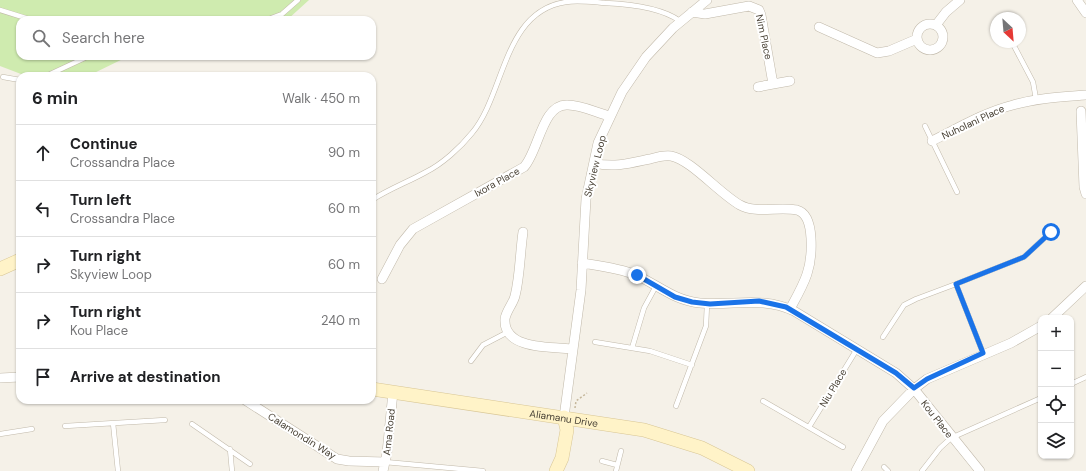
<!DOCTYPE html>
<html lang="en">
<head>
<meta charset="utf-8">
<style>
  body { margin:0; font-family:"DM Sans",sans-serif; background:#f2f2f2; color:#202124 }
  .controls { position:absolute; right:12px; bottom:12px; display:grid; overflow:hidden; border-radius:8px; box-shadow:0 1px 3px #0004 }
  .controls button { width:36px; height:36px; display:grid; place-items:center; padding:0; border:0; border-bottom:1px solid #e0e0e0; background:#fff; color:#202124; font:20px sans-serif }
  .compass { position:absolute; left:990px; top:12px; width:36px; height:36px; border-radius:50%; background:#fff; box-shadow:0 1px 3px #0004; rotate:154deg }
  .stop { position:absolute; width:12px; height:12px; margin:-9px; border:3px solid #1a73e8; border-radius:50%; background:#fff }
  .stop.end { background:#1a73e8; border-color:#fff; box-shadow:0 1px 4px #0008 }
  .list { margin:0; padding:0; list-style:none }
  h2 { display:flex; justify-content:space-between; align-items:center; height:52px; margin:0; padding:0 16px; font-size:17px }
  h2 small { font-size:13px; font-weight:400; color:#757577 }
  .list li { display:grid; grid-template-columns:26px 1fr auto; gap:12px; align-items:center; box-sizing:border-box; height:56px; padding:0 16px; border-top:1px solid #e0e0e0 }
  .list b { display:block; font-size:15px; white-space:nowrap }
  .list p { margin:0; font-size:13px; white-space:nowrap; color:#757577 }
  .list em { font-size:13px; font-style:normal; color:#757577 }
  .icon { flex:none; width:22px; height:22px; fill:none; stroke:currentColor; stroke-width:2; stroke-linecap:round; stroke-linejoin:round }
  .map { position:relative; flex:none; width:1086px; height:471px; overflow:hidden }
  .search { position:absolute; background:#fff; box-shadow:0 1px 3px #0004; left:16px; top:16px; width:360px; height:44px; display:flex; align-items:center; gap:10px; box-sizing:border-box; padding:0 14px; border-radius:12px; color:#757577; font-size:15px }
  .panel { position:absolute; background:#fff; box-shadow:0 1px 3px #0004; left:16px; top:72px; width:360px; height:332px; border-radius:12px }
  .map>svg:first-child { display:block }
  .green { fill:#cfebaf }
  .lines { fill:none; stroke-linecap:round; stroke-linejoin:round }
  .lane-casing { stroke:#c1b9aa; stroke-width:5.5 }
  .street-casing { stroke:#c1b9aa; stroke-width:10 }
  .secondary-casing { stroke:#d8c695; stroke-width:14 }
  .path { stroke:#c4b69a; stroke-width:1.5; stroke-dasharray:2 2; stroke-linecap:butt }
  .lane { stroke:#fff; stroke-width:4.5 }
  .street { stroke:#fff; stroke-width:9 }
  .secondary { stroke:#fff3c8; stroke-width:13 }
  .route { stroke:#1a73e8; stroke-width:5 }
  .labels { text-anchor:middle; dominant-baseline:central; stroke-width:4; stroke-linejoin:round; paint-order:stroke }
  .street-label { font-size:10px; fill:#494236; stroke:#fff }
</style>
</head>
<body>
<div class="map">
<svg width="1086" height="471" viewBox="0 0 1086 471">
  <rect width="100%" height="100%" fill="#f5f1e8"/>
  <path class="green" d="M0,0H309L287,20H20V56H129L88,76H21V74L0,66Z"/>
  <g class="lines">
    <g class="lane-casing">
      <path id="lane" d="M0,10L32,20
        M266,20L282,14L298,0
        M1013,44L1033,82L1036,99
        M46,76L89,56
        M3,77L20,80
        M925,126L957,192
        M372,200C389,189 408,182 426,172C442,164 460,148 472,133C505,94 503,11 566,2C578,0 592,2 605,3C627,4 662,8 680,21
        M883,337L904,305L916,299L956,284
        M595,342L650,351L692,365
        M632,348L644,308L656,286
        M983,353L956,284L1024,257L1051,232
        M471,361L483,345L508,332
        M1071,384L1086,377
        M763,401L843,447
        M676,406L706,326L707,304
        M113,423L118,471
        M192,424L250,464
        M65,426L165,420
        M809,427L857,349
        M0,434L32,429
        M230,449L232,471
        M602,461L617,465
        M385,462L483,471
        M884,467L888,471
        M616,471L621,451
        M922,471L940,448L951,438L1041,398"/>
    </g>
    <g class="street-casing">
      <path id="street" d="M1077,0L1086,13
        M692,12L705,14L749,6L759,10L761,15L773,84L758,87
        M917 37a13 13 0 1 1 26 0a13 13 0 1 1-26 0Z
        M936,25L946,12L960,0
        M819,27L877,53L889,51L917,39
        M773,84L790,81
        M1081,111L1084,187L1086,194
        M932,141C958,128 985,112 1013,105C1037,98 1061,97 1086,95
        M594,163C614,168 631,163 650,159C657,157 664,155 671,156C690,159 720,194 740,205C756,214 779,206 797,210C816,215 812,259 807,274C803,286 796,298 790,309
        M523,232C520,253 520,276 515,296C513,304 506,311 505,319C503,350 552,347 573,349
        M582,263C601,266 619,268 636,275C658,285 675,301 700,303C733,306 763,296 794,311L896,373L914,389L980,471
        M382,279L400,245L413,229L524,167C539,151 542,103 568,105C582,105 597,113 610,116
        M1052,318L1086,286
        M0,378L20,377
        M245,400L337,459L349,461L385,462
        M564,417L581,290L586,199L598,143L622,92L646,57L673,28L707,0
        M383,471L387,453L393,392
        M856,471L883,421L914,389L927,379L1011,343L1041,326"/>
    </g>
    <g class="secondary-casing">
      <g id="secondary">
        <path d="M0,269L20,260"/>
        <path id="s1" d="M372,389L644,430L702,448L748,471"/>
        <path d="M556,471L562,458L567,430L564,417"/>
      </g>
    </g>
    <path class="path" d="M575,408L576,401L587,393"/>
    <use href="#lane" class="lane"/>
    <use href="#street" class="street"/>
    <use href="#secondary" class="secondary"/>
  </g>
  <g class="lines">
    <path class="route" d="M637,275L675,297L692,302L710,304L759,301L786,307L896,373L914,388L927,379L983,353L956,284L1024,257L1051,232"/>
  </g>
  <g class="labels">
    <g class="street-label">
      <text transform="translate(764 37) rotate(78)">Nim Place</text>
      <text transform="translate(973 122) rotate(-25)">Nuholani Place</text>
      <text transform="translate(595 166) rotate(-76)">Skyview Loop</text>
      <text transform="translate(497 182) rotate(-29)">Ixora Place</text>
      <text transform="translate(833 388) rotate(-59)">Niu Place</text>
      <text stroke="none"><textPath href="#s1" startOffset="194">Aliamanu Drive</textPath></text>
      <text transform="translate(937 419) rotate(52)">Kou Place</text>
      <text transform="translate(389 432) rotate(-84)">Ama Road</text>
      <text transform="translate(302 436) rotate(32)">Calamondin Way</text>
    </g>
  </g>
</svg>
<div class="controls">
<button>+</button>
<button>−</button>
<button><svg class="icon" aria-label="locate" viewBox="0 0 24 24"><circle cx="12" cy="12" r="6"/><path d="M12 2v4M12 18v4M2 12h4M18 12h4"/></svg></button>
<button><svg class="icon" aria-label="layers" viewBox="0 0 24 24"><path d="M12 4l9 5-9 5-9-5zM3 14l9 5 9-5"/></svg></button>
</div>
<svg class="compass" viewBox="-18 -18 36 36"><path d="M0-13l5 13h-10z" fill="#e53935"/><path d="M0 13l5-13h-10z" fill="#757577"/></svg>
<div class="stop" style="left:1051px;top:232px"></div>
<div class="stop end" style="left:637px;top:275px"></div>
<div class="search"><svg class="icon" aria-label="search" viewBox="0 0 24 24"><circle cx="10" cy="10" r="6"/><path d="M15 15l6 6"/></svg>Search here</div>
<section class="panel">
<h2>6 min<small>Walk · 450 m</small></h2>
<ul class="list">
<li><svg class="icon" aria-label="ahead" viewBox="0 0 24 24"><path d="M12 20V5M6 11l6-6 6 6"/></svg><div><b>Continue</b><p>Crossandra Place</p></div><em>90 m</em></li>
<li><svg class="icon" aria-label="left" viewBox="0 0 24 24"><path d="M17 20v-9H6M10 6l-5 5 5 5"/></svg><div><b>Turn left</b><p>Crossandra Place</p></div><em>60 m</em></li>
<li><svg class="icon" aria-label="right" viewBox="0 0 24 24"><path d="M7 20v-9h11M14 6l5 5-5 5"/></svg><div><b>Turn right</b><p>Skyview Loop</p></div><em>60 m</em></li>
<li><svg class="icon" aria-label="right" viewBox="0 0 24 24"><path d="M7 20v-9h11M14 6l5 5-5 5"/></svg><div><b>Turn right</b><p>Kou Place</p></div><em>240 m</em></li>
<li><svg class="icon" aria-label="arrive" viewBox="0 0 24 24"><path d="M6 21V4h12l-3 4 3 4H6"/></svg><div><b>Arrive at destination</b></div></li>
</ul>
</section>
</div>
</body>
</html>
